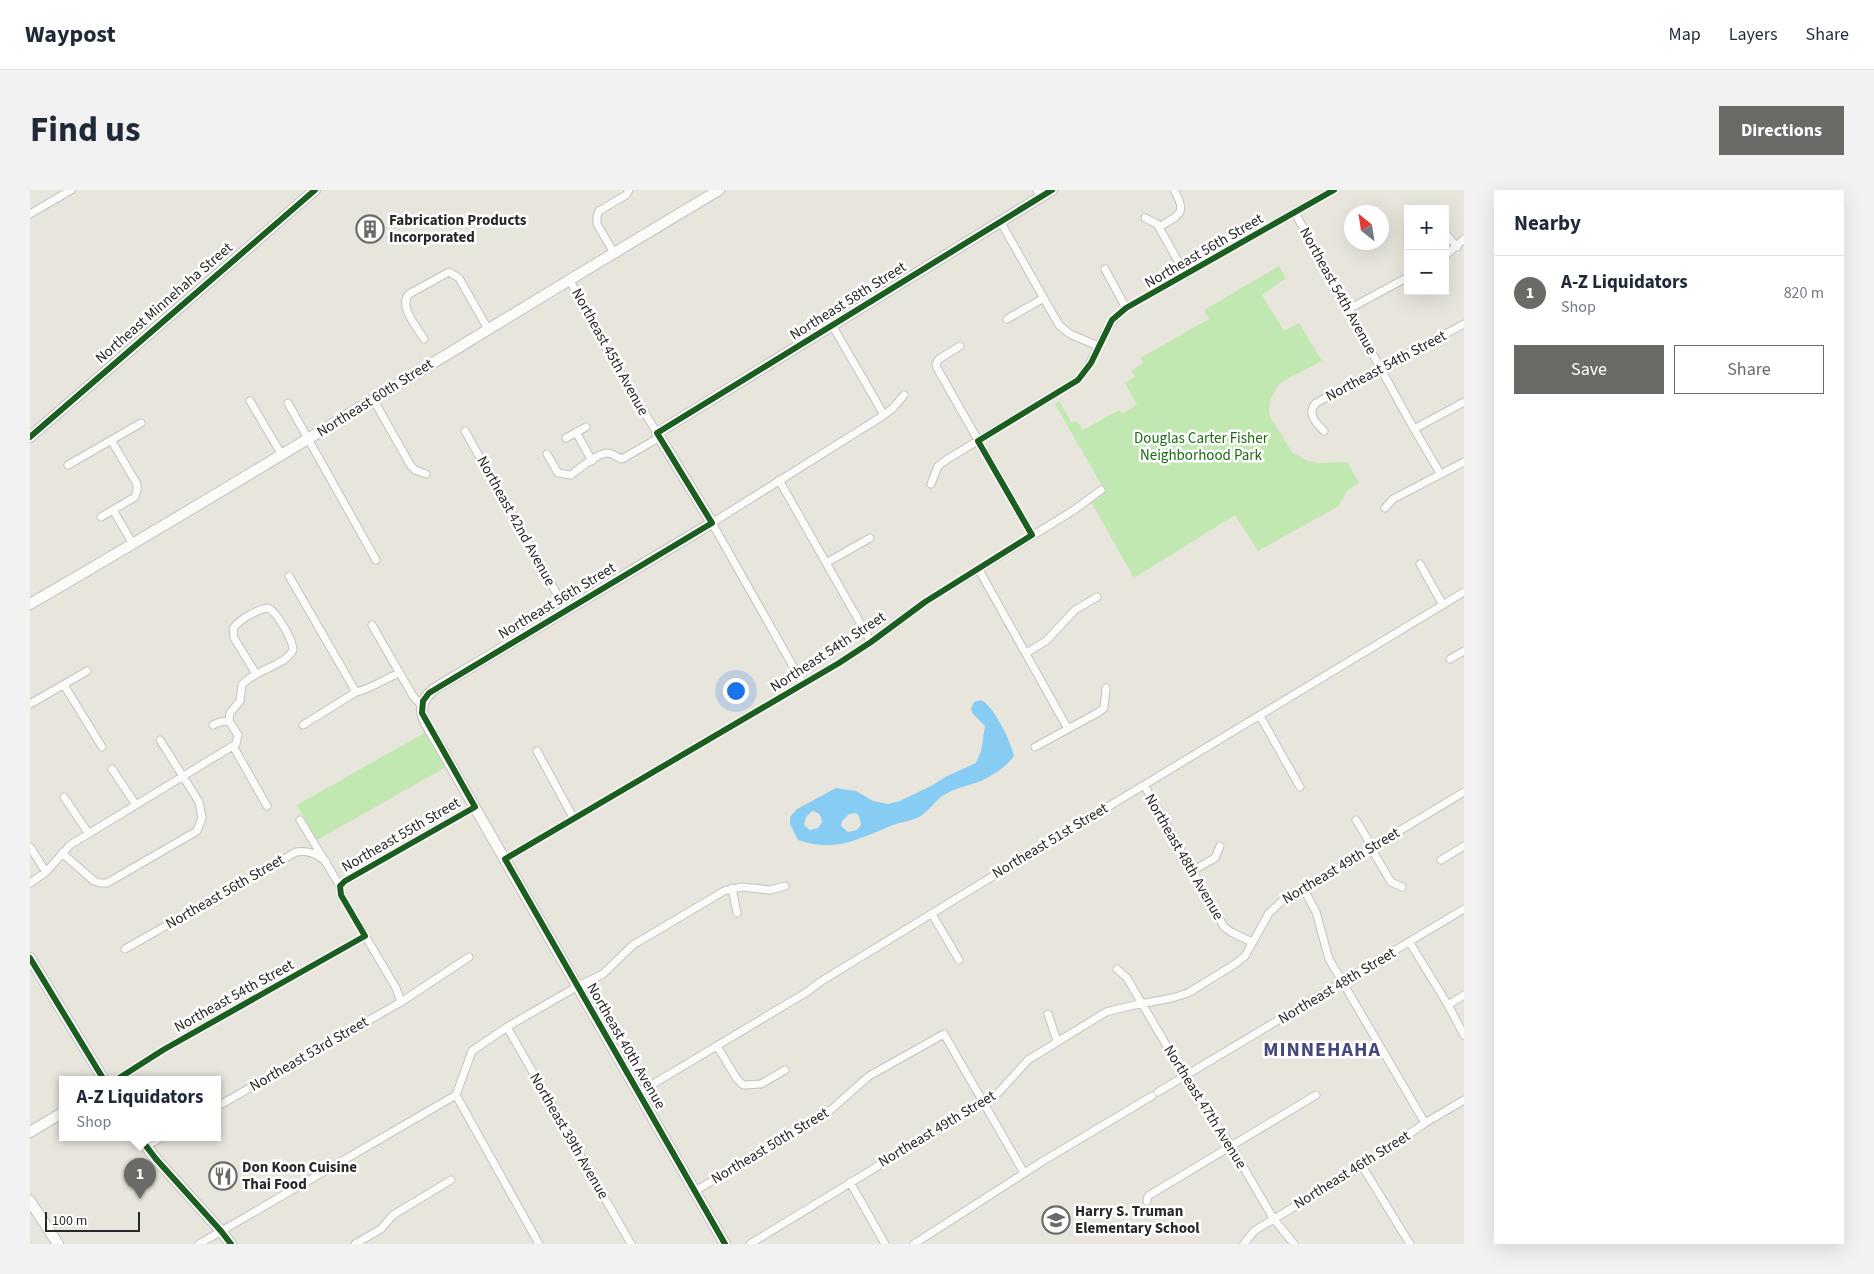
<!DOCTYPE html>
<html lang="en">
<head>
<meta charset="utf-8">
<style>
  body { margin:0; font-family:"Source Sans 3",sans-serif; background:#f2f2f3; color:#1f2937 }
  .controls { position:absolute; right:15px; top:15px; display:grid; overflow:hidden; border-radius:0px; box-shadow:0 5px 20px #0002 }
  .controls button { width:45px; height:45px; display:grid; place-items:center; padding:0; border:0; border-bottom:1px solid #e0e1e3; background:#fff; color:#1f2937; font:25px sans-serif }
  .compass { position:absolute; left:1314px; top:15px; width:45px; height:45px; border-radius:50%; background:#fff; box-shadow:0 5px 20px #0002; rotate:330deg }
  .scale { position:absolute; left:15px; bottom:12px; width:95px; box-sizing:border-box; padding-left:5px; border:2px solid #282828; border-top:0; font-size:14px; line-height:18px; white-space:nowrap; color:#282828; -webkit-text-stroke:4px #fff; paint-order:stroke }
  .you { position:absolute; left:705px; top:500px; width:18px; height:18px; margin:-12px; border:4px solid #fff; border-radius:50%; background:#1a73e8; box-shadow:0 0 0 8px #1a73e833 }
  .badge { display:grid; place-items:center; width:32px; height:32px; border-radius:50%; background:#6b6a67; color:#fff; font-size:16px; font-weight:700 }
  .pin { position:absolute; translate:-50% -41px; filter:drop-shadow(0 1px 2px #0008) }
  .pin::after { content:''; position:absolute; top:26px; width:18px; height:15px; background:inherit; clip-path:polygon(0 0,100% 0,50% 100%) }
  .popup { position:absolute; left:29px; top:886px; width:162px; height:65px; box-sizing:border-box; display:grid; place-content:center; border-radius:0px; background:#fff; filter:drop-shadow(0 1px 4px #0005); font-size:16px; white-space:nowrap; color:#747a83 }
  .popup b { font-size:19px; color:#1f2937 }
  .popup::after { content:''; position:absolute; left:50%; top:100%; margin-left:-10px; border:10px solid transparent; border-top-color:#fff }
  .list { margin:0; padding:0; list-style:none }
  h2 { display:flex; justify-content:space-between; align-items:center; height:65px; margin:0; padding:0 20px; font-size:21px }
  h2 small { font-size:16px; font-weight:400; color:#747a83 }
  .list li { display:grid; grid-template-columns:32px 1fr auto; gap:15px; align-items:center; box-sizing:border-box; height:75px; padding:0 20px; border-top:1px solid #e0e1e3 }
  .list b { display:block; font-size:19px; white-space:nowrap }
  .list p { margin:0; font-size:16px; white-space:nowrap; color:#747a83 }
  .list em { font-size:16px; font-style:normal; color:#747a83 }
  .actions { display:flex; gap:10px; padding:15px 20px }
  .actions a { flex:1; padding:11px 0; border:1px solid #6b6a67; border-radius:0px; text-align:center; font-size:18px; color:#6b6a67 }
  .actions .main { background:#6b6a67; color:#fff }
  .map { position:relative; flex:none; width:1434px; height:1054px; overflow:hidden; border-radius:0px }
  header { display:flex; align-items:center; gap:30px; box-sizing:border-box; height:70px; padding:0 25px; background:#fff; border-bottom:1px solid #e0e1e3 }
  header strong { font-size:24px }
  nav { display:flex; gap:28px; margin-inline-start:auto; font-size:18px }
  .intro { display:flex; align-items:center; justify-content:space-between; box-sizing:border-box; height:120px; padding:0 30px }
  h1 { margin:0; font-size:35px }
  .button { padding:12px 22px; border-radius:0px; background:#6b6a67; color:#fff; font-size:18px; font-weight:700 }
  main { display:flex; gap:30px; padding:0 30px }
  aside { flex:1; background:#fff; border-radius:0px; box-shadow:0 5px 20px #0002 }
  .map>svg:first-child { display:block }
  .green { fill:#c2e8b1 }
  .water { fill:#87ccf3; fill-rule:evenodd }
  .lines { fill:none; stroke-linecap:round; stroke-linejoin:round }
  .street-casing { stroke:#c4c3c3; stroke-width:9 }
  .secondary-casing { stroke:#c4c3c3; stroke-width:12 }
  .street { stroke:#fcfbfa; stroke-width:7 }
  .secondary { stroke:#fcfbfa; stroke-width:10 }
  .cycleway-casing { stroke:#fff; stroke-width:9 }
  .cycleway { stroke:#1b5e20; stroke-width:6 }
  .labels { text-anchor:middle; dominant-baseline:central; stroke-width:5; stroke-linejoin:round; paint-order:stroke }
  .poi-label { font-size:15px; font-weight:bold; fill:#282828; stroke:#fff; text-anchor:start }
  .street-label { font-size:15px; fill:#282828; stroke:#fff }
  .park-label { font-size:15px; fill:#1b6c11; stroke:#fff }
  .district-label { font-size:20px; font-weight:bold; letter-spacing:1px; fill:#44487d; stroke:#fff }
</style>
</head>
<body>
<header>
<strong>Waypost</strong>
<nav><a>Map</a><a>Layers</a><a>Share</a></nav>
</header>
<div class="intro"><h1>Find us</h1><a class="button">Directions</a></div>
<main>
<div class="map">
<svg width="1434" height="1054" viewBox="0 0 1434 1054">
  <rect width="100%" height="100%" fill="#e8e5dd"/>
  <path class="green" d="M1249,76L1256,88L1232,105L1254,141L1269,133L1292,171L1255,190L1247,197L1241,209L1239,220L1241,228L1262,262L1278,271L1288,273L1316,272L1318,273L1329,293L1317,301L1309,316L1228,361L1205,325L1104,388L1060,310L1075,301L1025,214L1029,211L1042,233L1047,231L1053,240L1089,220L1092,224L1107,215L1095,193L1105,187L1101,181L1113,173L1110,168L1179,129L1174,120Z
    M396,542L416,577L287,650L267,615Z"/>
  <path class="water" d="M951,510C964,516 981,552 984,566C977,576 962,586 951,591C938,596 923,598 911,607C903,613 898,622 889,627C881,631 871,632 863,635C828,649 806,663 768,650L760,634V627L767,619L806,598L826,601L843,611L858,614L870,611L903,595L915,587L946,573L951,561L955,536L943,524L941,519L944,512ZM782,621C789,622 791,625 792,632L788,638L780,640L774,635L776,627ZM826,623L829,626L831,635L827,640L818,642L811,636L812,631L819,624Z"/>
  <g class="lines">
    <g class="street-casing">
      <path id="street" d="M1007,0L1011,7
        M1265,23L1384,239L1410,283
        M0,24L41,0
        M1115,28L1127,34L1156,85
        M970,31L1029,135L1040,144L1068,156
        M1129,37C1149,25 1158,24 1144,0
        M1417,45L1427,57
        M584,63L567,34V26L569,21L596,5L599,0
        M1415,66L1434,49
        M1075,79L1096,118
        M539,89L580,165L627,243
        M1317,120L1378,87
        M977,129L1014,108
        M802,135L854,225
        M394,149C387,137 368,116 379,104L419,82L429,88L458,139
        M930,156L909,169L906,174L907,178L1002,345
        M343,209L381,276L385,280L396,284
        M220,211L252,265
        M258,213L346,370
        M1384,239L1434,212
        M435,241L536,420
        M1294,241C1286,233 1276,223 1286,213L1434,134
        M546,242L562,271
        M536,248L556,237
        M517,264L528,283L541,285C548,279 569,263 577,263C583,263 587,268 592,269L630,247
        M38,275L111,233
        M749,290L841,452
        M901,294L908,276L916,270L1048,190C1068,168 1071,137 1096,118L1304,0
        M1355,318L1363,309L1434,272
        M83,320L103,354
        M71,327L105,307L107,300V294L81,250
        M796,373L840,348
        M1390,374L1413,415
        M949,380L1038,539
        M259,386L326,502
        M342,435L383,506L392,516
        M996,463L1016,451L1045,420L1067,407
        M1420,469L1434,461
        M773,494L682,333L854,225L863,218L874,205
        M34,495L72,557
        M0,514L57,481
        M1230,526L1270,597
        M183,535L190,532L199,531
        M273,535L326,502C342,499 355,488 370,483
        M203,556L237,616
        M1005,557L1069,522L1074,518L1076,498
        M507,561L544,629
        M82,579L106,615
        M1114,595L1194,737L1201,742L1222,752
        M34,607L59,644
        M270,630L310,696L311,705L366,798L371,812
        M1326,630L1338,650L1341,658L1361,692L1372,697
        M0,657L16,682
        M32,663L64,691L70,693H77L167,641L172,628L169,612L130,550
        M475,669L809,473L841,452L895,412L1044,320L1071,300
        M1411,670L1434,656
        M1162,681L1185,668L1190,656
        M0,693L16,682L40,655L206,554L208,545L199,531L200,523L210,511L212,495C224,480 255,476 263,460C263,450 247,422 238,418C228,419 208,430 203,439L204,448L226,484
        M310,696L315,691L445,617
        M702,698L707,723
        M1273,698L1286,722L1299,769L1395,933
        M902,724L929,770
        M1380,753L1418,815L1434,845
        M95,759L266,662C279,660 285,664 296,671
        M1087,779L1097,788L1155,887L1201,956L1243,1028L1264,1054
        M1418,815L1434,805
        M1018,824L1027,851
        M477,837L601,1054
        M687,856L707,889L713,895L731,894L755,880
        M86,890L133,860L335,746
        M1128,902L1434,719
        M608,903L777,802L790,792L955,691L1434,402
        M426,905L509,1054
        M188,916L371,812L439,767
        M116,956L131,948
        M1332,976L1380,1054
        M820,992L855,1054
        M665,1001L796,924L839,886L914,844L994,983
        M1117,1011L1118,1006L1286,905
        M169,1054L426,905L442,861L477,837L548,796L573,784L603,755L694,701L712,697L740,700L755,696
        M325,1054L351,1039L363,1025L421,990
        M720,1054L968,903L998,870L1076,822L1100,816L1142,808L1158,803L1205,774L1215,766L1239,723L1251,712L1434,602
        M884,1054L1013,971L1122,906
        M1214,1054L1224,1041L1332,976L1395,933L1434,910"/>
    </g>
    <g class="secondary-casing">
      <path id="secondary" d="M0,247L285,0
        M0,414C232,280 459,137 689,0
        M0,768L74,890
        M0,942L32,923
        M110,948L126,969L191,1041L201,1054
        M0,1011L28,1054
        M695,1054L408,553C396,533 381,518 404,499L682,333L627,243L1022,0"/>
    </g>
    <use href="#street" class="street"/>
    <use href="#secondary" class="secondary"/>
    <g class="cycleway-casing">
      <path id="cycleway" d="M0,247L285,0
        M0,768L74,890
        M86,890L133,860L335,746L311,705L310,696L315,691L445,617L392,523L393,511L399,503L682,333L627,243L1022,0
        M110,948L126,969L191,1041L201,1054
        M695,1054L475,669L809,473L841,452L895,412L1002,345L948,251L1048,190L1061,173L1082,130L1096,118L1304,0"/>
    </g>
    <use href="#cycleway" class="cycleway"/>
  </g>
  <defs>
    <g id="building-ring" transform="scale(1.4375)"><circle r="9.5" fill="#fff" stroke="#6b6a67" stroke-width="1.5"/><path d="M-4-6H4V6H1V3H-1V6H-4ZM-2.5-4.3h1.7v1.8h-1.7ZM.8-4.3h1.7v1.8H.8ZM-2.5-1h1.7V.8h-1.7ZM.8-1h1.7V.8H.8Z" fill="#6b6a67"/></g>
    <g id="restaurant-ring" transform="scale(1.4375)"><circle r="9.5" fill="#fff" stroke="#6b6a67" stroke-width="1.5"/><path d="M-5-6h1v4h1v-4h1v4h1v-4h1v5L-1.5 .5V6h-2V.5L-5-1ZM5-6V6H3V1.5H1.5Q1.5-4 5-6Z" fill="#6b6a67"/></g>
    <g id="school-ring" transform="scale(1.4375)"><circle r="9.5" fill="#fff" stroke="#6b6a67" stroke-width="1.5"/><path d="M0-5L7-2L0 1L-7-2ZM-4 1L0 2.5L4 1V4Q0 6-4 4Z" fill="#6b6a67"/></g>
  </defs>
  <g fill-rule="evenodd">
    <use href="#building-ring" x="340" y="39"/>
    <use href="#restaurant-ring" x="193" y="986"/>
    <use href="#school-ring" x="1026" y="1030"/>
  </g>
  <g class="labels">
    <g class="poi-label">
      <text x="359" y="30">Fabrication Products<tspan x="359" dy="17">Incorporated</tspan></text>
      <text x="212" y="977">Don Koon Cuisine<tspan x="212" dy="17">Thai Food</tspan></text>
      <text x="1045" y="1021">Harry S. Truman<tspan x="1045" dy="17">Elementary School</tspan></text>
    </g>
    <g class="street-label">
      <text transform="translate(1174 61) rotate(-30)">Northeast 56th Street</text>
      <text transform="translate(1308 101) rotate(61)">Northeast 54th Avenue</text>
      <text transform="translate(818 111) rotate(-32)">Northeast 58th Street</text>
      <text transform="translate(134 113) rotate(-41)">Northeast Minnehaha Street</text>
      <text transform="translate(580 162) rotate(61)">Northeast 45th Avenue</text>
      <text transform="translate(1356 176) rotate(-28)">Northeast 54th Street</text>
      <text transform="translate(345 208) rotate(-32)">Northeast 60th Street</text>
      <text transform="translate(486 331) rotate(61)">Northeast 42nd Avenue</text>
      <text transform="translate(527 411) rotate(-31)">Northeast 56th Street</text>
      <text transform="translate(798 462) rotate(-33)">Northeast 54th Street</text>
      <text transform="translate(371 645) rotate(-30)">Northeast 55th Street</text>
      <text transform="translate(1020 651) rotate(-31)">Northeast 51st Street</text>
      <text transform="translate(1154 667) rotate(60)">Northeast 48th Avenue</text>
      <text transform="translate(1311 676) rotate(-31)">Northeast 49th Street</text>
      <text transform="translate(195 702) rotate(-30)">Northeast 56th Street</text>
      <text transform="translate(1307 796) rotate(-31)">Northeast 48th Street</text>
      <text transform="translate(204 806) rotate(-29)">Northeast 54th Street</text>
      <text transform="translate(596 856) rotate(60)">Northeast 40th Avenue</text>
      <text transform="translate(279 864) rotate(-30)">Northeast 53rd Street</text>
      <text transform="translate(1175 917) rotate(58)">Northeast 47th Avenue</text>
      <text transform="translate(907 939) rotate(-31)">Northeast 49th Street</text>
      <text transform="translate(539 946) rotate(60)">Northeast 39th Avenue</text>
      <text transform="translate(740 956) rotate(-31)">Northeast 50th Street</text>
      <text transform="translate(1322 980) rotate(-32)">Northeast 46th Street</text>
    </g>
    <g class="park-label">
      <text x="1171" y="248">Douglas Carter Fisher<tspan x="1171" dy="17">Neighborhood Park</tspan></text>
    </g>
    <g class="district-label">
      <text x="1292" y="860">MINNEHAHA</text>
    </g>
  </g>
</svg>
<div class="controls">
<button>+</button>
<button>−</button>
</div>
<svg class="compass" viewBox="-18 -18 36 36"><path d="M0-13l5 13h-10z" fill="#e53935"/><path d="M0 13l5-13h-10z" fill="#747a83"/></svg>
<div class="scale">100 m</div>
<div class="you"></div>
<div class="pin badge" style="left:110px;top:1009px">1</div>
<div class="popup"><b>A-Z Liquidators</b>Shop</div>
</div>
<aside>
<h2>Nearby<small></small></h2>
<ul class="list">
<li><span class="badge">1</span><div><b>A-Z Liquidators</b><p>Shop</p></div><em>820 m</em></li>
</ul>
<div class="actions"><a class="main">Save</a><a>Share</a></div>
</aside>
</main>
</body>
</html>
